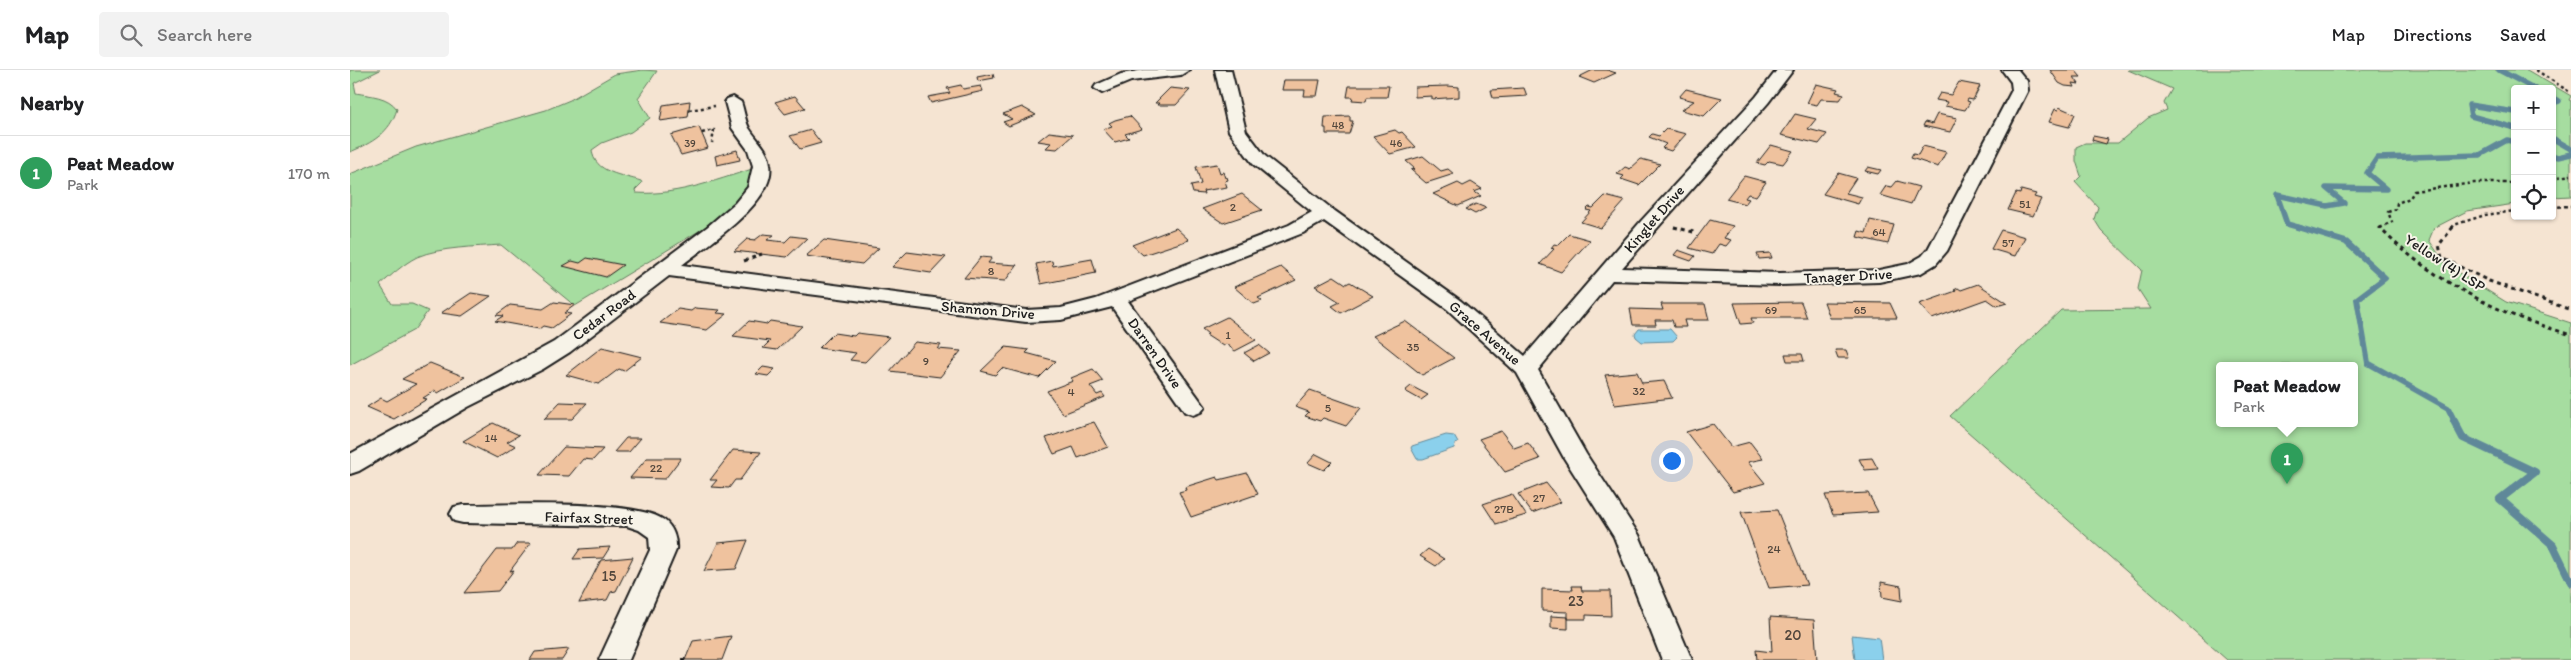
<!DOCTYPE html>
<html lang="en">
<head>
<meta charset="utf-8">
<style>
  body { margin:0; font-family:Itim,sans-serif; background:#f2f2f2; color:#202124 }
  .controls { position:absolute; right:15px; top:15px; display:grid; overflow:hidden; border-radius:5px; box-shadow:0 1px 4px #0004 }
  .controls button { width:45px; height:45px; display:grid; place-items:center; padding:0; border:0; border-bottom:1px solid #e0e0e0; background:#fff; color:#202124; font:25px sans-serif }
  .you { position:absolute; left:1321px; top:390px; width:18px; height:18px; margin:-12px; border:4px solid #fff; border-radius:50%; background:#1a73e8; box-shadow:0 0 0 8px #1a73e833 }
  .badge { display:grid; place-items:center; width:32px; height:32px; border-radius:50%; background:#1a73e8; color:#fff; font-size:16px; font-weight:700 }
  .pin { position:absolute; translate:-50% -41px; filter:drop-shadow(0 1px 2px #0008) }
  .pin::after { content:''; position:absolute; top:26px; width:18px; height:15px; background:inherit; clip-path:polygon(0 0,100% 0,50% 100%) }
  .popup { position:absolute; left:1866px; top:292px; width:142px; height:65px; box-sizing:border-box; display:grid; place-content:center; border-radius:5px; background:#fff; filter:drop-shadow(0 1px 4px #0005); font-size:16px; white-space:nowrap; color:#757577 }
  .popup b { font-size:19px; color:#202124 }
  .popup::after { content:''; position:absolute; left:50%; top:100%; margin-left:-10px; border:10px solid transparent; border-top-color:#fff }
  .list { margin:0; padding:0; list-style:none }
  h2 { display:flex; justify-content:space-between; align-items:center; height:65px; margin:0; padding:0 20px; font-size:21px }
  h2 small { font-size:16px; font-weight:400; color:#757577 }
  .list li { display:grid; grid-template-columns:32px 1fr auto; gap:15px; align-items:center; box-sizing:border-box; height:75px; padding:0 20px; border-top:1px solid #e0e0e0 }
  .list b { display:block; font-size:19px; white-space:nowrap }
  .list p { margin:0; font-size:16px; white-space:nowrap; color:#757577 }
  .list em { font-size:16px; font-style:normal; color:#757577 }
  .icon { flex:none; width:28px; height:28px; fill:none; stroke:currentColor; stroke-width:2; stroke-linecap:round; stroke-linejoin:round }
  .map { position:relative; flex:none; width:2221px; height:590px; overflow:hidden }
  header { display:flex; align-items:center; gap:30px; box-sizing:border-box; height:70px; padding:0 25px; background:#fff; border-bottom:1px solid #e0e0e0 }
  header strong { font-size:24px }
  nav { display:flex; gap:28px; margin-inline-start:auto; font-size:18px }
  .search { width:350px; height:45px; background:#f2f2f2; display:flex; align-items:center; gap:12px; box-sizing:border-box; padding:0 18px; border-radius:5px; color:#757577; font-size:19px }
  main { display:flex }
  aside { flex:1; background:#fff }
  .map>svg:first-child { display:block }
  .green { fill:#a6dda0; stroke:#617c5e; fill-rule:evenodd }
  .water { fill:#8bd0ec; stroke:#5f8899 }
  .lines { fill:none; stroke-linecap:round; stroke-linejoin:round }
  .stream-far2 { stroke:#5f8899; stroke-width:5.5 }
  .stream-far1 { stroke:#5f8899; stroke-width:6 }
  .stream { stroke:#5f8899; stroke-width:8 }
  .building { fill:#efc29e; stroke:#1c1c1c }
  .minor-casing { stroke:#1c1c1c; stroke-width:4 }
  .path-far2 { stroke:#1c1c1c; stroke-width:2.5; stroke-dasharray:3 3; stroke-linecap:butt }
  .path-far1 { stroke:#1c1c1c; stroke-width:3; stroke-dasharray:4 4; stroke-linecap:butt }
  .path { stroke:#1c1c1c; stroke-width:4; stroke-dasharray:4.5 4.5; stroke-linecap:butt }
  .minor { fill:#f7f3e8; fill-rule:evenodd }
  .labels { text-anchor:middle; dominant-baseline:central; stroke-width:4; stroke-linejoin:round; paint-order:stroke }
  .far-number-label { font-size:11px; fill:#51463c }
  .number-label { font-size:12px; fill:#51463c }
  .street-label { font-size:15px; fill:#1c1c1c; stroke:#f7f3e8 }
  .near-number-label { font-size:15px; fill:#51463c }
</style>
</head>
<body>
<header>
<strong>Map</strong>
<div class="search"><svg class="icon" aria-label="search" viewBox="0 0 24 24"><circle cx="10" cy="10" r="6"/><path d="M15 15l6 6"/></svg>Search here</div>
<nav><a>Map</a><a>Directions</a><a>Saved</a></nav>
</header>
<main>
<aside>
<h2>Nearby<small></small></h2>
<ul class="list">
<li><span class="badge" style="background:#2e9e5b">1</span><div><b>Peat Meadow</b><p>Park</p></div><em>170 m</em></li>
</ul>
</aside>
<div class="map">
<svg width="2221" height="590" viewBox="0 0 2221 590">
  <rect width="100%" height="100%" fill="#f5e4d2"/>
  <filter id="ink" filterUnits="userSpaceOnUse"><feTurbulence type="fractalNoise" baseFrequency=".02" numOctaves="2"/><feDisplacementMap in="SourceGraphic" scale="10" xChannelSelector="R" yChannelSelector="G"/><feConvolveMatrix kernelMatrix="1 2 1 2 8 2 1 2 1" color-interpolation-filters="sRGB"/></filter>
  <g filter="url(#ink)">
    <path class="green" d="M0,0H30L4,13L6,23C21,26 38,26 47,39C40,63 22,73 0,82Z
      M293,0L307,1L288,28L300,48L281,62L252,73L242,80C244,103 273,105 291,111L292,113L285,120L286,123C329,126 371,108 412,96L382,141L225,236L151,175C126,177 90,177 67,187C53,194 42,205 30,215L42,234H62L78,241L64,260L0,295V104L66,77L196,40L220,30L265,4Z
      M1778,0H2177L2221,26L2219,30L2221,31V126L2202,127V19H2165V134L2117,141L2084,158L2079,170L2096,195L2156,232L2221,253V590H1877L1600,346L1711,240L1801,239L1788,219L1792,200L1751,160L1744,149L1748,137L1725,112L1731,106L1726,91V77L1735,73H1768L1798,48L1817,40L1814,33L1822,19ZM1870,295H2004V353H1870Z"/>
    <path class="water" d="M1289,259H1320L1327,267L1323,271L1292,272L1286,267L1285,264Z
      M1096,365L1104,366L1108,373L1105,374L1104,378L1073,389H1067L1061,378L1062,376Z
      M1502,565L1529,568L1532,590H1505Z"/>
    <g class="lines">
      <path class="stream-far2" d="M2149,0L2185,19
        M2202,28L2209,31L2202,33
        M2165,42L2119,35L2121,46L2165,58
        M2202,68L2221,79
        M2202,85L2208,87L2221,84
        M1951,158L1937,154L1927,125L1977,136L1994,133L1976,118L2036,119L2017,103L2027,88L2130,85L2157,70L2165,72"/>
      <path class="stream-far1" d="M1947,157L1996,172L2035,208L2007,229L2018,293L2098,338L2105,352"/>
      <path class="stream" d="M2104,351L2113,368L2185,402L2150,429L2203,475L2221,512"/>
    </g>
    <path class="building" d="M1243,0H1257L1266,3L1244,13L1229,7Z
      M1700,0H1725L1731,7H1724L1729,14L1723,13L1725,17L1715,16L1709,13Z
      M643,4L644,8L628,11L627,7Z
      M934,10H970L967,26H954L955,20H932Z
      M1609,12L1630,16L1623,30L1618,29L1617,31L1620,32L1615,40L1595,36L1597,32L1586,30L1590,23L1601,25Z
      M1466,14L1488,19L1486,22L1494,24L1490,30L1471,29L1467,35L1457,33Z
      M611,15L613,19L631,16L633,21L581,33L578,27L600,23L597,18Z
      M999,16H1039L1037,27H1017L1016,31L1002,30L1003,27H997Z
      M1098,16L1109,17V27L1082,29V26L1065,27V17Z
      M820,18L840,20L826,35H807L809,33H805Z
      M1174,18L1177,26L1143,28L1141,20Z
      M1336,19L1372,28L1354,46L1331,40L1344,31L1329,27Z
      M445,26L455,38L435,44L425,32Z
      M340,31L338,47L310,51L313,35Z
      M672,37L686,45L659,56L653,52L662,49L653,44Z
      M1709,37L1725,44L1719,57L1699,52L1705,39L1708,40Z
      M1445,44L1466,49L1458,59L1477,64L1469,74L1431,65Z
      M1587,44L1607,48L1600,62L1573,56L1575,52L1582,54Z
      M780,46L792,59L775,64L779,68L765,72L753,59L762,56L759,53L765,50Z
      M1000,46V51H1003L999,64H976V58H974L975,47Z
      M349,57L358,78L331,85L321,65Z
      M1316,59L1336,64L1321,81L1312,78L1316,74L1299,67L1302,64L1309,66Z
      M461,60L471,73L450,79L440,66Z
      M1045,60L1049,63L1052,62L1066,77L1040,84L1023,66Z
      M699,62L723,65L707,79L696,78L701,73L688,71Z
      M1743,66L1758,69L1756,74L1742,70Z
      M1421,75L1443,81L1433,94L1419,91L1415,95L1407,93Z
      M1573,76L1596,82L1588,97L1561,88L1563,84L1568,85Z
      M387,80L390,90L367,95L365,86Z
      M1073,86L1091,101L1098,99L1104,104L1076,113L1061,100L1065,99L1056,91Z
      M1291,89L1310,94L1289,115L1271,109L1274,106L1267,104L1275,97L1280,99Z
      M867,94L870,103L873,102L875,108L877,107L878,110L875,111L877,117L853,121L854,124L843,123L841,116L851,114L846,97Z
      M1518,97L1531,100L1528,104L1515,101Z
      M1488,103L1506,108L1496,123L1512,127L1508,134L1473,124Z
      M1394,106L1416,112L1406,126L1398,124L1395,128L1399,129L1395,134L1376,129Z
      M1547,111L1569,117L1561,134L1530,125L1536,116L1542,117Z
      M1121,112L1132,119L1124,122L1131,126L1108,136L1083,124L1108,113L1113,116Z
      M1671,120L1686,124L1684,127L1691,129L1683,146L1658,140L1666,123L1670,124Z
      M892,124L912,140L873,153L852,139Z
      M1255,126L1275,131L1251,158L1231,152L1241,141L1236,140L1239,137L1243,138Z
      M1126,134L1136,138L1125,144L1116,139Z
      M1360,150L1383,156L1374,168L1381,170L1376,176L1369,174L1362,184L1339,178Z
      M1520,150L1544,155L1538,174L1507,167L1509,161L1516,163Z
      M826,158L839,170L793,185L782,175Z
      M1651,160L1675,167L1665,186L1641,179Z
      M413,164L424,165L417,170L435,172L441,166L457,168L437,187L384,181L397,169L405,170Z
      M1219,164L1240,170L1211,202L1190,194L1204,179L1201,178L1204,174L1208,175Z
      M474,170L529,178L512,194L456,186Z
      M1328,180L1345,186L1341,191L1324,185Z
      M557,182L596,187L581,203L542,197Z
      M1420,183L1422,188L1409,189L1407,184Z
      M631,187L642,188L638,193L667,195L655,211L614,208Z
      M237,188L273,195L256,207L213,196L222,191L230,193Z
      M742,189L746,203L691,214L686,194L702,191L703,196Z
      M931,197L946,210L908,228L912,231L904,234L884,217Z
      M984,206L996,214L1000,212L1023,226L991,243L982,236L990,232L965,216Z
      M1628,214L1657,233L1647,236L1637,229L1582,249L1569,234L1606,221L1604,220L1608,218L1611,220Z
      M121,223L141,226L112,246L91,243Z
      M204,232L225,235L214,243L221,244L202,258L193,256L189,259L145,251L153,246L146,245L160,235L193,239Z
      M1451,232L1457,248H1401L1403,253L1391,254L1384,233Z
      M1474,232L1540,233L1547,248H1480Z
      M1311,234H1355L1359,250H1334L1336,257H1324L1322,250H1305L1306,255H1283L1280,239L1313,240Z
      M345,238L370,240L367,243L377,244L357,260L310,253L328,239L341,241Z
      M877,247L906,270L885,281L876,274L873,276L856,265L858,264L852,259Z
      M399,251L417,254L420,251L452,256L427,280L413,278L420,271L383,266Z
      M1055,251L1104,288L1072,305L1023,266Z
      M484,263L504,266L507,263L539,267L515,292L500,290L506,283L469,278Z
      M565,272L591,275L588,279L611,281L590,307L540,301Z
      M909,275L919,283L904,291L894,283Z
      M252,277L292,287L274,301L269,299L249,314L216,305Z
      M656,277L679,280L676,283L706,291L689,308L652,298L645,305L631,301Z
      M1485,280H1496L1499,288H1488Z
      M1435,284H1452L1454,291H1437Z
      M80,293L115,307L88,323L84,321L73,328L77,329L44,349L17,337L31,328L37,331L66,314L52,309Z
      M413,297L425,299L418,306L406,304Z
      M743,299L753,311L740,316L747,325L752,323L755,327L713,344L697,321L723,311L721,308Z
      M1287,302L1292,313L1314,311L1322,328L1265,335L1255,305Z
      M1061,316L1078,325L1071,330L1055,321Z
      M960,320L1011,338L996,356L973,348L970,351L955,346L959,342L945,337Z
      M210,332L237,333L222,349H194Z
      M744,352L758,377L728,388L723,377L704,384L696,368Z
      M143,353L169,365L157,372L166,376L147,388L113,371Z
      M1363,354L1381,377L1400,372L1413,389L1398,392L1415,413L1383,422L1336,362Z
      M1151,361L1164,378L1178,373L1190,389L1155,402L1129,369Z
      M276,368H291L279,382H264Z
      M214,377L253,379L243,390L233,389L219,406L189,405Z
      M383,380L411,382L390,410H385L379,418L361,417L367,410H360Z
      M966,384L982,392L974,400L958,393Z
      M297,388H331L315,409L280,408Z
      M1522,388L1528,399L1515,400L1509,389Z
      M897,403L908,424L841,447L829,422L836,420L835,417L867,407L869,410Z
      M1196,413L1211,432L1182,443L1168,424Z
      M1518,423L1528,442L1483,445L1475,425Z
      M1162,424L1176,445L1146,454L1133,434Z
      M1427,440L1457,515L1419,518L1391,442Z
      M398,470L386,499L354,501L368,473Z
      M167,473H181L160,501L164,500L148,521L114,523L147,480H162Z
      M260,477L253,488L223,489L230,479Z
      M1078,479L1094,489L1086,496L1070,486Z
      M283,487L266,521L261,522L257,530L229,533L251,490Z
      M1531,512L1551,516L1552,531L1532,527Z
      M1222,516H1231L1232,521H1260L1261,546L1236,545V549H1218V542L1192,541V519L1223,520Z
      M1201,546L1218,547V559L1201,558Z
      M1420,547L1464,550L1467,590H1407L1406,580L1422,582Z
      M381,566L372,590H335L343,571Z
      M219,579L212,590H180L185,582Z"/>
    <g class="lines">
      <g class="minor-casing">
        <path id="minor" d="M794,0H839L831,5L781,11L752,23L744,18L746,15L771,4Z
          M865,0H881L896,61L915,86L982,139L1111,231L1175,286L1292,150L1406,27L1427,0H1443L1418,33L1272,198L1430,203L1529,200L1558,194L1572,186L1578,179L1662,20L1661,12L1652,0H1668L1677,11L1678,20L1597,181L1586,194L1571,203L1529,212L1430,215L1262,210L1188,300L1236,384L1289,465L1342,590H1312L1264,467L1214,388L1167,303L1097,239L974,151L953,163L778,231L855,337L851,342L843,345L835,342L762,237L711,250L676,252L319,206L220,282L193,299L118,337L9,401L0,404V384L204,272L357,157L385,133L398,117L403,96L398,80L382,58L375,32L377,29L383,27L391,32C394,40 395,50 399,58C407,71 418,78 420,94C427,131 357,175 332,195L676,240L711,238L746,229L939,155L962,142L903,94L879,61Z
          M113,435C154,435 285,429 314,450C323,457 327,469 326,480L279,590H249L300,480L299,467L289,460L277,456L113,453L104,451L100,444L104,437Z"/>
      </g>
      <path class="path-far2" d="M2186,0L2221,23
        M339,40L365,36
        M352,63L364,60L362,73
        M2202,108L2221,105
        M2202,137L2221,136
        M1324,157L1329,158
        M2030,158L2042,152L2038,142L2046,139L2047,133L2060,128L2064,121L2124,113H2165
        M2102,158L2104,155L2135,145L2165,141"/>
      <path class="path-far1" d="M1324,157L1347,163
        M2032,157L2030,158C2062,192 2107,220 2149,239C2172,250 2197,257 2221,265
        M2103,157L2089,175L2092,188L2139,211L2221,240
        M394,191L412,184"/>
      <path class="path" d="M332,590H335"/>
      <use href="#minor" class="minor"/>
    </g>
  </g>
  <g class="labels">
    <g class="far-number-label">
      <text x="988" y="55">48</text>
      <text x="340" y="73">39</text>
      <text x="1046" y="73">46</text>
    </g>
    <g class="number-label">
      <text x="1675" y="134">51</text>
      <text x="883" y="137">2</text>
      <text x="1529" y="162">64</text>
      <text x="1658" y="173">57</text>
      <text x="641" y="201">8</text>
      <text x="1421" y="240">69</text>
      <text x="1510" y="240">65</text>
      <text x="878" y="265">1</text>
      <text x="1063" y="277">35</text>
      <text x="576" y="291">9</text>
      <text x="1289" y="321">32</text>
      <text x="721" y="322">4</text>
      <text x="978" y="338">5</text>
      <text x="141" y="368">14</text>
      <text x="306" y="398">22</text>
      <text x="1189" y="428">27</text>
      <text x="1154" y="439">27B</text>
      <text x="1424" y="479">24</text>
    </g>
    <g class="street-label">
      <text transform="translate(1304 149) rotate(-49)">Kinglet Drive</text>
      <text transform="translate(2095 193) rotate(33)">Yellow (4) LSP</text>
      <text transform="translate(1498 206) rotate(-3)">Tanager Drive</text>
      <text transform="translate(638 240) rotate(5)">Shannon Drive</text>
      <text transform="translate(254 245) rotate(-37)">Cedar Road</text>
      <text transform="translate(1135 263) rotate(41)">Grace Avenue</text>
      <text transform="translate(805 283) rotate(55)">Darren Drive</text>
      <text transform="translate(239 448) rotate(2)">Fairfax Street</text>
    </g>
    <g class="near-number-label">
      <text x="259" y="506">15</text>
      <text x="1226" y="531">23</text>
      <text x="1443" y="565">20</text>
    </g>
  </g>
</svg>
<div class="controls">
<button>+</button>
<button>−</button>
<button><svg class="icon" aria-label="locate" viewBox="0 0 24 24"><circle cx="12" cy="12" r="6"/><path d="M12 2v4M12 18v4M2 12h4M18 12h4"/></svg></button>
</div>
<div class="you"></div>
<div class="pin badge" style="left:1937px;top:414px;background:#2e9e5b">1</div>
<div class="popup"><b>Peat Meadow</b>Park</div>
</div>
</main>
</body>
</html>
